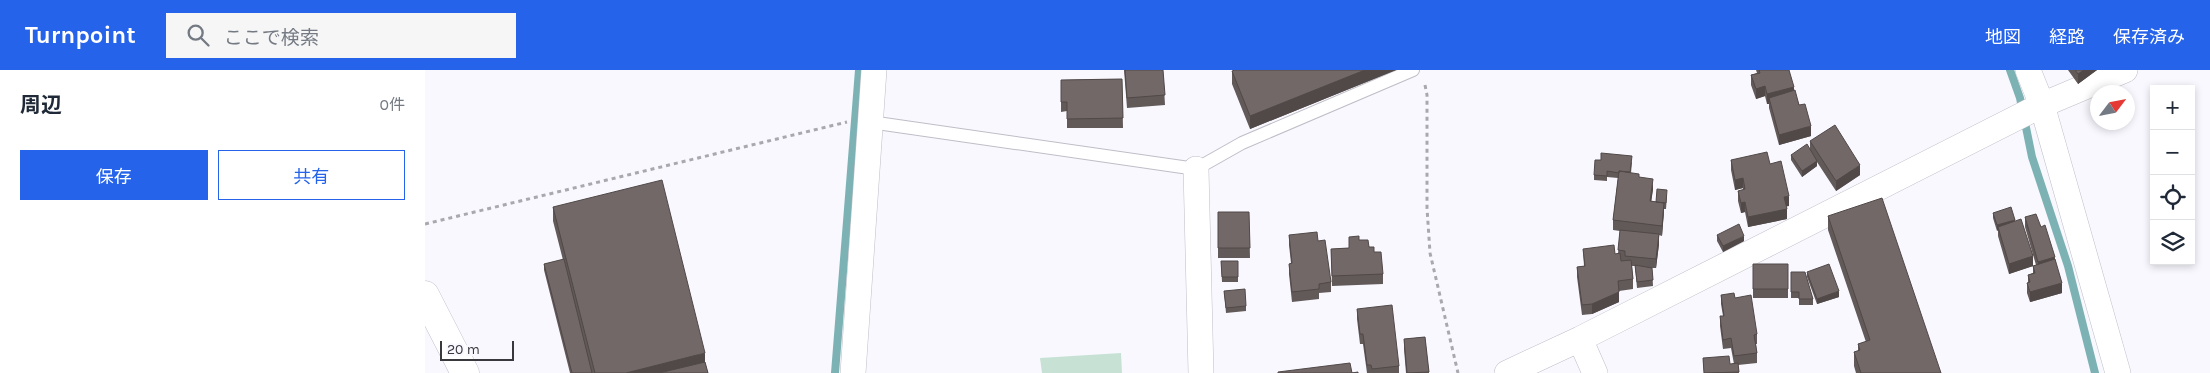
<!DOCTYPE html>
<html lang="ja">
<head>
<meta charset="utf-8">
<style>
  body { margin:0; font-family:Karla,"Noto Sans JP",sans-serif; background:#f6f6f7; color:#1f2937 }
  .controls { position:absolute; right:15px; top:15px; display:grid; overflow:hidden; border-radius:0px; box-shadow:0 2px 8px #0003 }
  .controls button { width:45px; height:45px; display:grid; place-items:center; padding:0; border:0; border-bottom:1px solid #e0e1e3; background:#fff; color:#1f2937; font:25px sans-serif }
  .compass { position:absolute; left:1665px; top:15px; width:45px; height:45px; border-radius:50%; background:#fff; box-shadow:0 2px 8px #0003; rotate:58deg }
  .scale { position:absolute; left:15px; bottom:12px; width:74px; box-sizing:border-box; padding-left:5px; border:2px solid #39383c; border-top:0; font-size:14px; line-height:18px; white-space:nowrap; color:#39383c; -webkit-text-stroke:4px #f8f8fe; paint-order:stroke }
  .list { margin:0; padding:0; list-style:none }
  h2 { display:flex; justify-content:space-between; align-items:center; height:65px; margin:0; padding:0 20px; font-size:21px }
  h2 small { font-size:16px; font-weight:400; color:#747a83 }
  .actions { display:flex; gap:10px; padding:15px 20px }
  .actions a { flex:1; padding:11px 0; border:1px solid #2563eb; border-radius:0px; text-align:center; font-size:18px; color:#2563eb }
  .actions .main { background:#2563eb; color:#fff }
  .icon { flex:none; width:28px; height:28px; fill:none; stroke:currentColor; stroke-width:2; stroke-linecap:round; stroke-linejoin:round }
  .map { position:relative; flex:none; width:1785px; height:303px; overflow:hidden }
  header { display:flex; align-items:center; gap:30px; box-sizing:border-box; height:70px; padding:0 25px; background:#2563eb; color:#fff }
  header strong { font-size:24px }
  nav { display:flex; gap:28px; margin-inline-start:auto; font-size:18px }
  .search { width:350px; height:45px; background:#f6f6f7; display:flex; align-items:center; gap:12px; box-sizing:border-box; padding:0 18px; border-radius:0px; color:#747a83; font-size:19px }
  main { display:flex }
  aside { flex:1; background:#fff }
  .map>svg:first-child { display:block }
  .green { fill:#c7e2d4 }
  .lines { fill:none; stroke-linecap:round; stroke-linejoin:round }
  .stream { stroke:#7db2b5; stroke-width:8 }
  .service-casing { stroke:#bfbec8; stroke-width:14 }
  .minor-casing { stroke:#bfbec8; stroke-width:26 }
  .primary-casing { stroke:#bfbec8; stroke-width:29 }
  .path { stroke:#a9a8ae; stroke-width:3; stroke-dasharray:4 4; stroke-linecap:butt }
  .service { stroke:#fff; stroke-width:12 }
  .minor { stroke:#fff; stroke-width:25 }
  .primary { stroke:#fff; stroke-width:28 }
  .wall { fill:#625959 }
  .shaded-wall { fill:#504948 }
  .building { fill:#726867; stroke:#504948 }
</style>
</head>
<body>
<header>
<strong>Turnpoint</strong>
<div class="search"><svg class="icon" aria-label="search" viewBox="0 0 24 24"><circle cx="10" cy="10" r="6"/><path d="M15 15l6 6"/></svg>ここで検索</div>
<nav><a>地図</a><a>経路</a><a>保存済み</a></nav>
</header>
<main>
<aside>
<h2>周辺<small>0件</small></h2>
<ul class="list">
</ul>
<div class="actions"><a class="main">保存</a><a>共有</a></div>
</aside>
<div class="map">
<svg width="1785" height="303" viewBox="0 0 1785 303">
  <rect width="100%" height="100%" fill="#f8f8fe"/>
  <path class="green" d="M696,283L697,303H617L615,288Z"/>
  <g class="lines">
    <path class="stream" d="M1585,0L1595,28L1607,87L1643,196L1670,303
      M410,303L434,0"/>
    <g class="service-casing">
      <path id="service" d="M445,52L771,99L817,73L988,0"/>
    </g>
    <g class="minor-casing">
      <path id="minor" d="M1603,0L1617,35L1693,303
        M771,99L776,303
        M1155,269L1170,303
        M428,303L449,0
        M1082,303L1155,269L1617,35L1700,0"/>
    </g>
    <g class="primary-casing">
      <path id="primary" d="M0,225L40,303"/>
    </g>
    <path class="path" d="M1000,15L1002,25V138L1005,183L1033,303
      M0,154L422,52"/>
    <use href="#service" class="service"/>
    <use href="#minor" class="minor"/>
    <use href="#primary" class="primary"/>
  </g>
  <path class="wall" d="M699,0H738L740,35L702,38Z
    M971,0L825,59L807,14V1Z
    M1331,0H1364L1369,21L1386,66L1354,75L1344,38V34H1342L1340,26L1331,29L1326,15V5L1332,3Z
    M1643,0H1672L1653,14Z
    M697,9L698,58H642V41L636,42V10Z
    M1385,71L1435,105L1411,121L1392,92V96L1377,107L1366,90V85L1385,79Z
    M1306,90L1345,94L1364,136H1361L1362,149L1323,157L1320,142L1316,143L1313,131V121L1318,120V118L1310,120L1306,100Z
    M1207,92L1206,103L1214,107L1228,119L1226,131L1231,132L1242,125L1241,139H1239L1237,166L1234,165V174L1231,198H1227L1228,216L1212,218L1210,196H1207L1208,209V219L1194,221V232L1167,244L1157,245L1152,207V197L1159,196L1158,179L1190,184H1193L1195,161L1188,160V150L1193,108L1182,107V111L1169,110V105Z
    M128,137L280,292L283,303H145L119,200V194L138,190L128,151Z
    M793,142H824L825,188H793Z
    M1568,143L1590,151L1608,196L1611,195L1600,157V147L1616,157L1630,189L1637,223L1605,232L1602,223V213H1603V205L1608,203V196L1584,204L1573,166V160L1572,161L1568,148Z
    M1403,146L1516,303H1431L1429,296V282L1433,281V274L1441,272L1403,160Z
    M864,165L893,171L906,212V222L894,223V229L867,232L864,204V194L866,193L864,175Z
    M1292,165L1319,171L1298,182L1292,171Z
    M924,167L934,170L944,177L949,182L958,204V214L907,216L906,179L924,178Z
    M796,191H813V212H797Z
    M1328,194H1363V228H1328Z
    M1366,202L1388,229V235H1374V228H1366Z
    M1382,202L1414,227L1392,234L1382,207Z
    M799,221L821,236V241L801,243Z
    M1296,225L1310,228L1332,264V274H1331L1332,283V293L1313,295L1314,303H1279L1278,288L1305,294H1309L1306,278L1298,279L1295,256V246H1298L1296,234Z
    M932,239L974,296V303H942L938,274H935L932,249Z
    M1000,267L1004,303H981L979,279V269Z"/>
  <path class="shaded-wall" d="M940,0H971L825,59V46Z
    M1659,0H1672L1653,14V4Z
    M1340,16V26L1331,29V19Z
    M1369,17V26L1344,28V34H1342V24Z
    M1386,56V66L1354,75V65Z
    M1392,91V96L1377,107V101Z
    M1435,95V105L1411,121V111Z
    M1318,108V118L1310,120V110Z
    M1228,109V119L1225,141V131Z
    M1364,126V136L1359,137V127Z
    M1320,132V142L1316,143V133Z
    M1239,133V142L1237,166V156Z
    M1362,139V149L1323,157V147Z
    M1590,150V156L1573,157V160L1572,161V155Z
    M1234,164V174L1231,198V189Z
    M1319,166V171L1298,182V176Z
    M1608,186V196L1584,204V194Z
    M1630,187V197L1613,201V192Z
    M1637,213V223L1605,232V222Z
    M1414,221V227L1392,234V229Z
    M1194,222V232L1167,244V234Z
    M280,283V297L256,303H201Z"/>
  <path class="building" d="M700,0H738L740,25L702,28Z
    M810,0H940L825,46L807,1Z
    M1334,0H1364L1369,17L1342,24L1340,16L1331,19L1326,5L1335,3Z
    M1650,0H1659L1653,4Z
    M697,9L698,48L642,49V32H636V10Z
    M1370,20L1374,35L1380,34L1386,56L1354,65L1344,28Z
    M1410,55L1435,95L1411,111L1385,71Z
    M1382,74L1392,91L1377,101L1366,85Z
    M1342,82L1345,94L1356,91L1364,126L1359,127L1362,139L1323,147L1320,132L1316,133L1313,121L1320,119L1318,108L1310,110L1306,90Z
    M1176,83L1207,86L1205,102L1194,101V103L1182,101V106L1169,105L1170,90H1176Z
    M1194,101L1214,104V107L1228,109L1225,131L1239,133L1237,156L1188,150Z
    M237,110L280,283L201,303H170L128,137Z
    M1232,119L1242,120L1241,133L1231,132Z
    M1457,128L1516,303H1436L1429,282L1435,280L1433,274L1445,270L1403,146Z
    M1586,137L1590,150L1572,155L1568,143Z
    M793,142H824L825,178H793Z
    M1611,144L1616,157L1620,155L1630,187L1613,192L1600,147Z
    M1596,149L1608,186L1584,194L1573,157Z
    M1314,154L1319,166L1298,176L1292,165Z
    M1195,160L1234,164L1231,189L1200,186V181L1193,180Z
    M892,162L893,171L900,170L906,212L894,214V219L867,222L864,194L867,193L864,165Z
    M934,166V170H943L944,177H949V182H956L958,204L907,206L906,179L924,178V167Z
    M1189,175L1190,184L1195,183L1196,191L1206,190L1208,209L1193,211L1194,222L1167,234L1157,235L1152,197L1160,196L1158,179Z
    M139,189L167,303H147L119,194Z
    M1630,189L1637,213L1605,222L1602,213L1605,212L1603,205L1610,203L1608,196Z
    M796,191H813V207H797Z
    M1328,194H1363V219H1328Z
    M1404,194L1414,221L1392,229L1382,202Z
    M1210,195L1227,198L1228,210L1212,212Z
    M1366,202H1380L1388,229H1374V222H1366Z
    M820,219L821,236L801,238L799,221Z
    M1309,223L1310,228L1326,225L1332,264L1329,265L1332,283L1309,286L1306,268L1298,270L1295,246H1299L1296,225Z
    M967,235L974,296L947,299L946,295H942L938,264H935L932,239Z
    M1000,267L1004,302L982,303L979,269Z
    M1304,286L1305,294L1313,293L1314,302L1279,303L1278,288Z
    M280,292L283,303H234Z
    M925,293L927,303L933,302V303H853V302Z"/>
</svg>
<div class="controls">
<button>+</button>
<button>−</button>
<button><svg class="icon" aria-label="locate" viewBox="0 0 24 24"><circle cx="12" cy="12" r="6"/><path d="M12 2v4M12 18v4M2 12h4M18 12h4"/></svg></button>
<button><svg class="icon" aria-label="layers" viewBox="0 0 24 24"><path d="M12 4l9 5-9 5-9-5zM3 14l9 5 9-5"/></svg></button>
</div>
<svg class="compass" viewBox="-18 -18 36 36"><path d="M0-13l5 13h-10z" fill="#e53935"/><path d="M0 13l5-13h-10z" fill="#747a83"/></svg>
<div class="scale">20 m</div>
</div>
</main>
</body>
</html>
